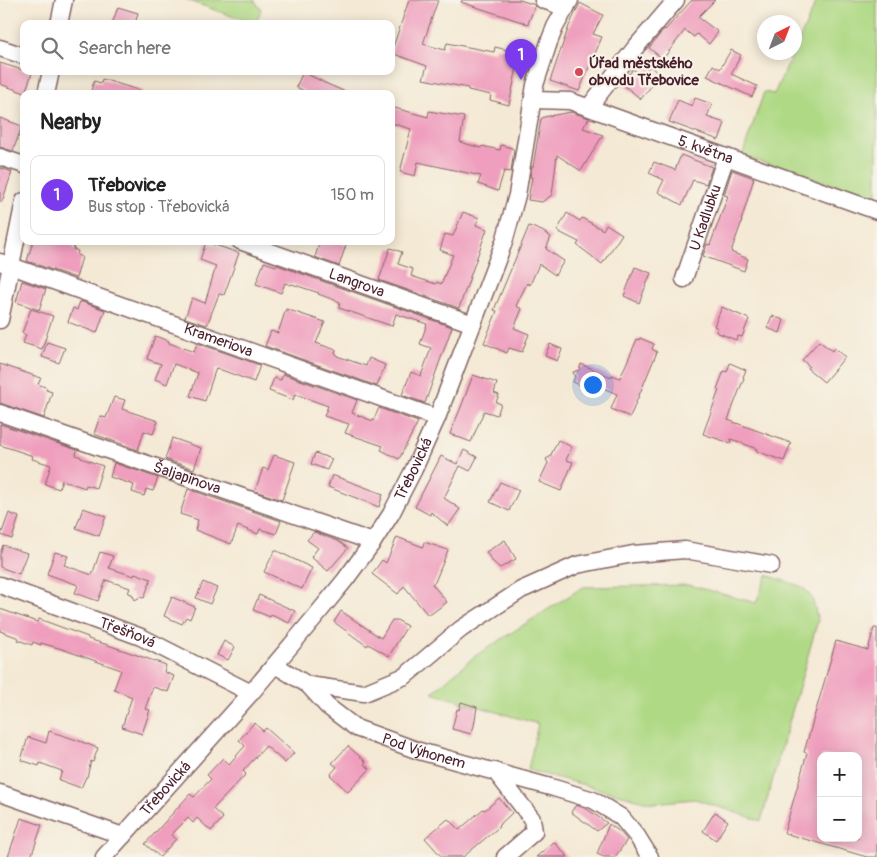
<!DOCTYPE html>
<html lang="en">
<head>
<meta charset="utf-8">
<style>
  body { margin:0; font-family:Pangolin,sans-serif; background:#f2f2f2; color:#222 }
  .controls { position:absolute; right:15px; bottom:15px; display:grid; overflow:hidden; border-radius:10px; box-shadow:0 2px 12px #0003 }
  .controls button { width:45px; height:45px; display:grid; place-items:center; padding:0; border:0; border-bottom:1px solid #e0e0e0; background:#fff; color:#222; font:25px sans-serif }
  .compass { position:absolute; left:757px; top:15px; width:45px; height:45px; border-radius:50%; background:#fff; box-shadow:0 2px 12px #0003; rotate:42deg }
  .you { position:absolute; left:592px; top:384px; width:18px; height:18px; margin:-12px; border:4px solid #fff; border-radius:50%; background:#1a73e8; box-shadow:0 0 0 8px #1a73e833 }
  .badge { display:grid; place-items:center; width:32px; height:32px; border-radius:50%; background:#7c3aed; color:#fff; font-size:16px; font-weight:700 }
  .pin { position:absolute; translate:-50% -41px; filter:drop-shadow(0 1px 2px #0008) }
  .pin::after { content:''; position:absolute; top:26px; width:18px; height:15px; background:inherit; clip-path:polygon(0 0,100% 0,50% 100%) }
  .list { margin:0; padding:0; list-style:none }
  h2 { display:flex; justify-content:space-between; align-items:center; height:65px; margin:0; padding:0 20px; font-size:21px }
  h2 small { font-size:16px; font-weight:400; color:#767676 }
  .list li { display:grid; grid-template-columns:32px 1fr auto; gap:15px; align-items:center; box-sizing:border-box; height:80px; margin:0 10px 10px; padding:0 10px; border:1px solid #e0e0e0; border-radius:10px }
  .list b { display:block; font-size:19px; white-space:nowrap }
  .list p { margin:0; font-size:16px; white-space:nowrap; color:#767676 }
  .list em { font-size:16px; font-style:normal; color:#767676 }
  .icon { flex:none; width:28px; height:28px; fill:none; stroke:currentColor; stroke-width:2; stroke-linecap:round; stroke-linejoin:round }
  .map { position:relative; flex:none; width:877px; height:857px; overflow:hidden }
  .search { position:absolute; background:#fff; box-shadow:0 2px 12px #0003; left:20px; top:20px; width:375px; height:55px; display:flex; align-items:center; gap:12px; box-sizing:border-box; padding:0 18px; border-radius:10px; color:#767676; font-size:19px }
  .panel { position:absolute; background:#fff; box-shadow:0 2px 12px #0003; left:20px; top:90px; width:375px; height:155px; border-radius:10px }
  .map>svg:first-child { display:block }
  .green { fill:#afd984; stroke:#7c7c58 }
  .building { fill:#ef9ebd; fill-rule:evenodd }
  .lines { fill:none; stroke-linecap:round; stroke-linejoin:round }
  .street-casing { stroke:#866666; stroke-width:19 }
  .path { stroke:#866666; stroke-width:2.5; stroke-dasharray:4 4; stroke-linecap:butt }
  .street { stroke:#fff; stroke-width:16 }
  .poi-dot { fill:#d1495b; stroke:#f7f3e8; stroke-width:2 }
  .labels { text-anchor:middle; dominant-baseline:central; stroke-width:4.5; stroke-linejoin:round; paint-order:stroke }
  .poi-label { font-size:15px; font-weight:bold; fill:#4a1f2b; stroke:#f7f3e8; text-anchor:start }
  .street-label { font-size:15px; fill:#4a1f2b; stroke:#f7f3e8 }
</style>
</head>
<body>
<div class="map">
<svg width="877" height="857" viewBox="0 0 877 857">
  <rect width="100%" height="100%" fill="#f7f3e8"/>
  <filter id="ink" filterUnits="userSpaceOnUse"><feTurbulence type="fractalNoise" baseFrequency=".02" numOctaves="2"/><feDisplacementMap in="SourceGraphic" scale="10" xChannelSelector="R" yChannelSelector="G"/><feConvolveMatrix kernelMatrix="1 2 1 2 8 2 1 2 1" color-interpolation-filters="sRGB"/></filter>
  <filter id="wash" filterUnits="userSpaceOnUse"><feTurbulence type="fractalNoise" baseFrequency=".0096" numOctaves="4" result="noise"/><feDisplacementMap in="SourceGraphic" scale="20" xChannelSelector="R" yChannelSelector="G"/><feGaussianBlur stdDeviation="1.12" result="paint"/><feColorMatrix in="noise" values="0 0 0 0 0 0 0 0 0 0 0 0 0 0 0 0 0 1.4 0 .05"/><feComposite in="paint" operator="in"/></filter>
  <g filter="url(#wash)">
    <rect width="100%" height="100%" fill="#f4e9d4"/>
    <path class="green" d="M187,0H254L261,9L256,24H254Z
      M817,0H877V199L742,156L764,92L774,94L793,53L794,52L795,50Z
      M767,575L803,587L812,598L818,620L761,821L695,799L652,803L528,770L538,724L432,693L475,656L583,587L689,585L756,603Z"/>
    <g id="blocks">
      <path class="building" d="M409,0H438L423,44L445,50L447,43L494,52L495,47L520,53L509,105L490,100L491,95L468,90V88L423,79L427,66L391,53Z
        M462,0H520L535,5L528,24L461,2Z
        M692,0H715L698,17L718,32L709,44L697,34L694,37L685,30L663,59L649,48L664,29L665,30Z
        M580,3L603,15L593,34L602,37L579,91L550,81L569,26Z
        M118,7L138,13L135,24H112Z
        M731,50L741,55L731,74L757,86L752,97L707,76L713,65L720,69Z
        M0,63L32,73L25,93L0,84Z
        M650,66L660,75L641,99L622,84L633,69L642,76Z
        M303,72L325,83L350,94H310L296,87Z
        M102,79L142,91V94H90L94,81L101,83Z
        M695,98L712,104L707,117L725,123L719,140L669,122L678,100L692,106Z
        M391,107L428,117L429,111L464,117L460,142L481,148L482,146L500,150L501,145L512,148L514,150L511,172L504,171L498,191L478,184L481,176L418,162L415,176L400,172L411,129L391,123Z
        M571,112L589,118L583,128L603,135L581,171L557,155L552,195L542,202L528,200L532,177H530L532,166L533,167L541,119L544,117Z
        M0,118L22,126L13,151L0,147Z
        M681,155L712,167L706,184L693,180L682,205L658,192L664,180L649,173L654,162L675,170Z
        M0,168L12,172L2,202L0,201Z
        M732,170L754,178L741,221H742L731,252L748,259L744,271L703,256L707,244L710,245L728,196L724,195Z
        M463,212L479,218L476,225L487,229L459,308L379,280L390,248L402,252L398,264L413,269L411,276L436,284L437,282L441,284L453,255L440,250L445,234L453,236Z
        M567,213L580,221L582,218L603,230L606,224L622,234L602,264L577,245L579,242L557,231Z
        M529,226L542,231L551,237L546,249L564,261L555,275L539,264L530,285L527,283L516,306L522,309L514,328L529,334L522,352L509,348L507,353L484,343L497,311L494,310Z
        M33,241H76L73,249L78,251L77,255L82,257L76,278L27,261Z
        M320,241H336L346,245L339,266L315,257Z
        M206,242L239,253L224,295L219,294L207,325L185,318L192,298L205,303L216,266L200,260Z
        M264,262L276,266L277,265L452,327L425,403L402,395L411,372L421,376L431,348L420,344L427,324L396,314L392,326L339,308L340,302L318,294L319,293L292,284L291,285L285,283L281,293L256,284Z
        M635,267L651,273L639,303L624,296Z
        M22,281L46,289L39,310L16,302Z
        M80,301L105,310L97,333L68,322L73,308L77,310Z
        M722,307L749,319L742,337L738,336L736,340L716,332L718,328L714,326Z
        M31,309L53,316L42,349L23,343L26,335L22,333Z
        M286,309L325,322L316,343L336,350L335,353L337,354V356L366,366L369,358L385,365L377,386L265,346L271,331L278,333Z
        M772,316L784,320L780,333L767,328Z
        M155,336L169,341V343L194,352L197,343L260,365L254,382L216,368L205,401L190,396L198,373L174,364L167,384L155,379L161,364L147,359Z
        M640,338L654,344L652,349L657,352L630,417L611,409L617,394L596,385L593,391L573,382L575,377L573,372L579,370L581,364L611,377L612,375L620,378L637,339L639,340Z
        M819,341L832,351L834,348L845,357L824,382L807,368L809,366L802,360Z
        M47,342L65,348L59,363L42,357Z
        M550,344L562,349L557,361L545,356Z
        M730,363L746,370L743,377L744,378L728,420L791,443L784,461L756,451L757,449L731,439L730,443L703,434L719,390L717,389L724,371L727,372Z
        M0,364L41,378L38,384L47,388L46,390L52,392L44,418L0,403Z
        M283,374L357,400L352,413L373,421L379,408L418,422L399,459L381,450L383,446L345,433L349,424L324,416L328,406L295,394L293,400L269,391L274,378L281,380Z
        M473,375L497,383L494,393L499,395L496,402L501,404L497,415L484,411L471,442L450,434L463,402Z
        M114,397L125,400L122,409L158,421L153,434L144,431L138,450L94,434L100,416L106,418Z
        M0,424L77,450L76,455L81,457V458L103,466L96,488L86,485L85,488L62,480L59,489L45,484L51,465L32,459L33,456L0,445Z
        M172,438L201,448L194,469L165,459Z
        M558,440L572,447L566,460L573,462L561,491L539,482L548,463L546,459L550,457Z
        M464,450L477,457L470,471L460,466L444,498L460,509L448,526L431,512L430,515L415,507L441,456L457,464Z
        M315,453L332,459L327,470L311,464Z
        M274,455L295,462L282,500L255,491L263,468L268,470Z
        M114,463L158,478L153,491L146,489L144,496L132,492L134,485L110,477Z
        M332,475L383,494L379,507L328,487Z
        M500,482L519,490L509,511L490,502Z
        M188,489L281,521L276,534L260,529L258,534L238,526L231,544L195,530L198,520L180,514Z
        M83,508L106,516L99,536L76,528Z
        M9,513L19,517L12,539L1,535Z
        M314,532L338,541L348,548L328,571L311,557L318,548L307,540Z
        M397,537L423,547L424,542L448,550L435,582L432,584L447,602L431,614H427L404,586L398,594L372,574L382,560L386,563Z
        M505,540L516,559L500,568L492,561L486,552Z
        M3,545L27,553L19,574L0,567V554Z
        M275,550L312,568L302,589L264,572Z
        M55,552L68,556L64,565L92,575L100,552L113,556L109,568L134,576L135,573L151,579L144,598L140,597L135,600L132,594L128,593L130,588L106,580L98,601L75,593L78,585L47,574Z
        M203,582L217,588L210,604L196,598Z
        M259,595L295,611L289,623L271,615L270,617L253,610Z
        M172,597L195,607L190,619L186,617L182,624L164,616Z
        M0,609L37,622L39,619L88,637V639L108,645L166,665L164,672L174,676L168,692L153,687L145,709L150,710L142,734L122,727L132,697L114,689L121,670L62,649L41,643V645L33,642L32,645L18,640L19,638L0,631Z
        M341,611L381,638L392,620H397L407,626L389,656L368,644L367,646L334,622Z
        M874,628H877V857H867L784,833L807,753L804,752L836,641L868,650ZM821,756H858V838H821Z
        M224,641L235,647L228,660L217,655Z
        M461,702L477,707L474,726L471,734L452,729L457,709L459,710Z
        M254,723L263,731L266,728L294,753L285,763L266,746L243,771L246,774L213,809L223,818L211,831L197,818L193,823L188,818L171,835L176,839L160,857L145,844L190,794L194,797L211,779L207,775L223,758L229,764L245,746L239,740Z
        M49,731L74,739L98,748L93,762L91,761L87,777H86L81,788L59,780L62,771L40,763L39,766L21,760L28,737L46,743Z
        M348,746L366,762L364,764L370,769L348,792L330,775L337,767L332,763Z
        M499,798L512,813L498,826L499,827L463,857H442L425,838L448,819L459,830L483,809L485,810Z
        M576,805L587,809L607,823L597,831L571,812Z
        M715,812L728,821L716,840L703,831Z
        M21,818L42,825L31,857H8Z
        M609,824L620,832L627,840L615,857H604L597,854Z
        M554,842L568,857H536Z"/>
    </g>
  </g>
  <g filter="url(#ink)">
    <use href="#blocks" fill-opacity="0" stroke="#866666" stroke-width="1"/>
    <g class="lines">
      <g class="street-casing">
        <g id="street">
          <path d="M543,0L566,8"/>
          <path d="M59,24L64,0"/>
          <path d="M0,48L24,56"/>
          <path d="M46,94L51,71"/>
          <path id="s1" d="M533,100L570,101L877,211"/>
          <path d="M589,107L635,48L676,0"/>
          <path d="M0,157L24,165"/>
          <path id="s2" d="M240,241L473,324"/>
          <path id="s3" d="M0,262L437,418"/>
          <path id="s4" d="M684,279L726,157"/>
          <path d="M0,320L24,201"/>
          <path id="s5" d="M0,413L373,542"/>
          <path id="s6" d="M0,585L141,637L251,693"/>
          <path id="s7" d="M275,665L308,685L327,706L356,728L419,751L554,788L593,800L621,817L637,836L650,857"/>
          <path d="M308,685L364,693L405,676L461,629L521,590L577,565L633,554L685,550L771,565"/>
          <path d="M495,771L532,819L534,832L505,857"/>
          <path d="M0,793L123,836"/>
          <path id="s8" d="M104,857L251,693L314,618L345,580L373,542L391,514L414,469L437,418L504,242L517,195L535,85L549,42L555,27L570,0"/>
        </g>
      </g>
      <path class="path" d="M190,1V0"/>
      <use href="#street" class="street"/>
    </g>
  </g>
  <circle class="poi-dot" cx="579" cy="72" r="5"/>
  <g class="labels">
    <g class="poi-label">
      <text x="589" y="63">Úřad městského<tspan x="589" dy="17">obvodu Třebovice</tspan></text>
    </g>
    <g class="street-label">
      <text stroke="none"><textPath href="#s1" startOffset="181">5. května</textPath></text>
      <text stroke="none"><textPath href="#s4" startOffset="65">U Kadlubku</textPath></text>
      <text stroke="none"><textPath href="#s2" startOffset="124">Langrova</textPath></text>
      <text stroke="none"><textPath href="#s3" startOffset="232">Krameriova</textPath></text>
      <text stroke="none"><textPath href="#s8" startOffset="498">Třebovická</textPath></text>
      <text stroke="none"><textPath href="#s5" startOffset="198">Šaljapinova</textPath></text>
      <text stroke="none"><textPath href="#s6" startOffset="136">Třešňová</textPath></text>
      <text stroke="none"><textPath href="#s7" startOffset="175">Pod Výhonem</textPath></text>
      <text stroke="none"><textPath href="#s8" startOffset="92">Třebovická</textPath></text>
    </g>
  </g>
</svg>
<div class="controls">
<button>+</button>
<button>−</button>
</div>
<svg class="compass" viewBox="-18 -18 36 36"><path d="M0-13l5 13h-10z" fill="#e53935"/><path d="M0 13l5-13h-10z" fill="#767676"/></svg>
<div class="you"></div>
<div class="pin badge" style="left:521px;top:80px">1</div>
<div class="search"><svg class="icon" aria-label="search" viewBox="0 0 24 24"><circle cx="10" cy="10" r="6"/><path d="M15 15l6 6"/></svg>Search here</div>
<section class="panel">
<h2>Nearby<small></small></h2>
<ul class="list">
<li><span class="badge">1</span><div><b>Třebovice</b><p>Bus stop · Třebovická</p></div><em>150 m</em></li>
</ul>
</section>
</div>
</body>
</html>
